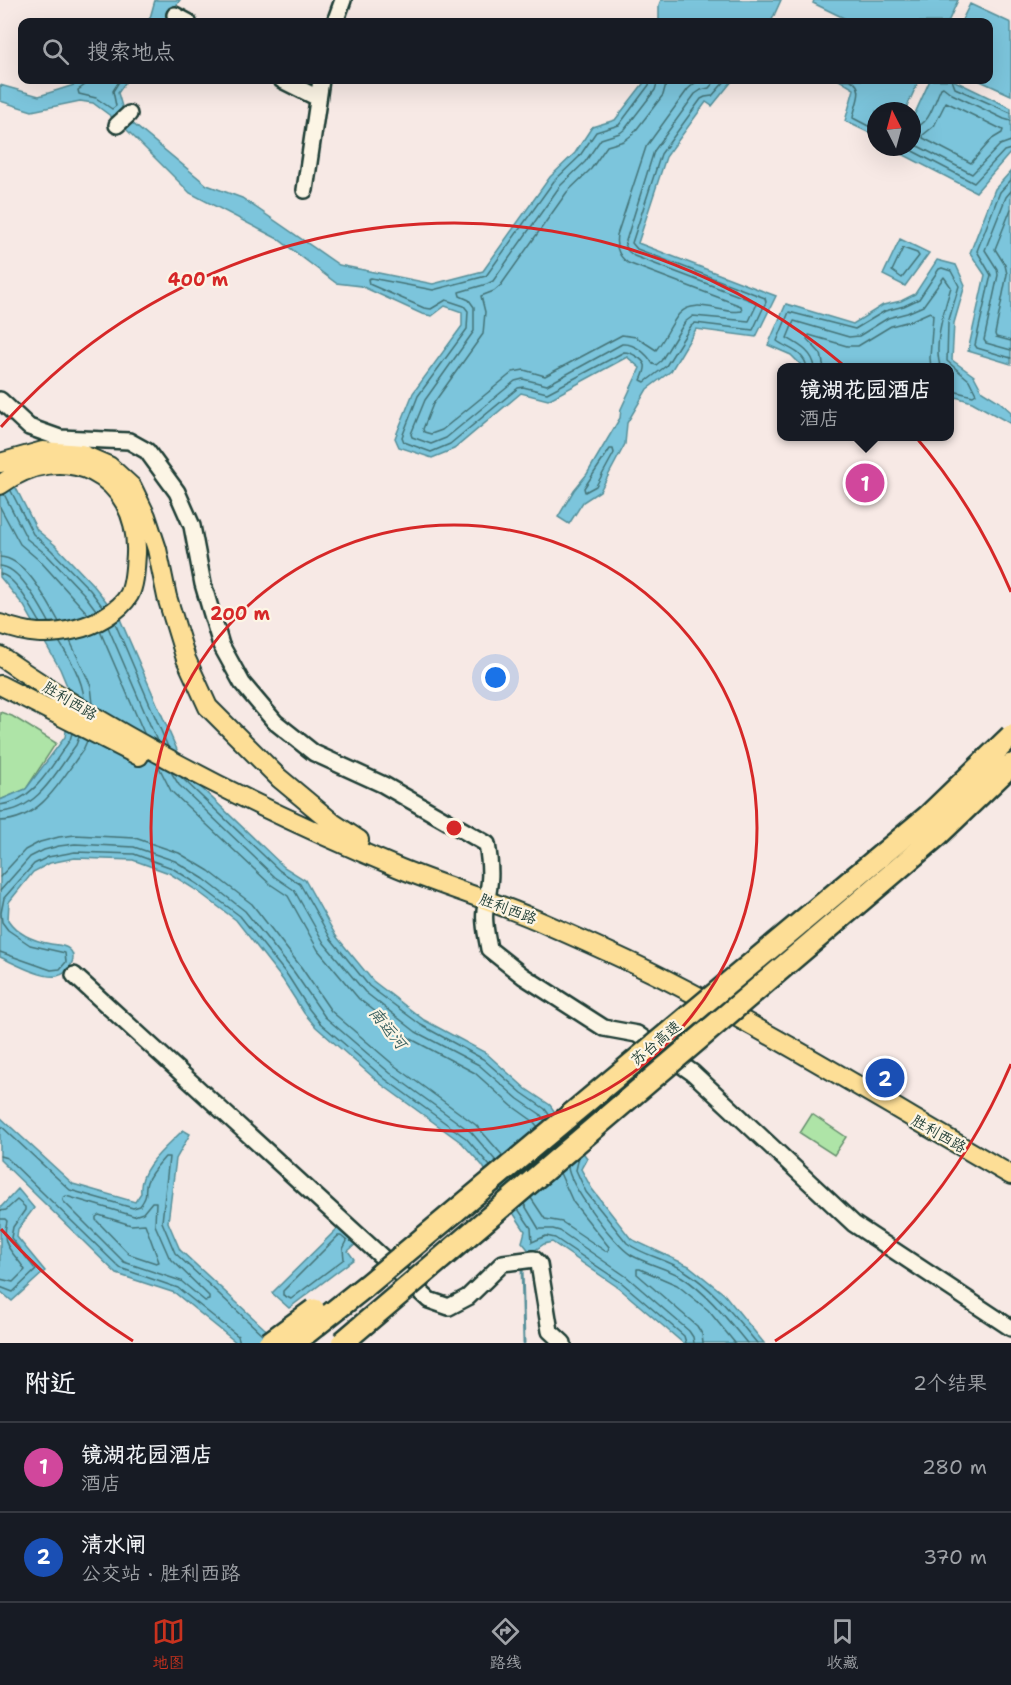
<!DOCTYPE html>
<html lang="zh">
<head>
<meta charset="utf-8">
<style>
  body { margin:0; font-family:"Shantell Sans","LXGW WenKai TC",sans-serif; background:#20242c; color:#f1f3f6 }
  .compass { position:absolute; left:867px; top:102px; width:54px; height:54px; border-radius:50%; background:#171b24; box-shadow:0 6px 24px #0002; rotate:354deg }
  .you { position:absolute; left:496px; top:678px; width:21px; height:21px; margin:-15px; border:4px solid #fff; border-radius:50%; background:#1a73e8; box-shadow:0 0 0 9px #1a73e833 }
  .badge { display:grid; place-items:center; width:39px; height:39px; border-radius:50%; background:#c8321e; color:#fff; font-size:20px; font-weight:700 }
  .pin { position:absolute; translate:-50% -50%; border:3px solid #fff; box-shadow:0 2px 6px #0006 }
  .popup { position:absolute; left:777px; top:363px; width:177px; height:78px; box-sizing:border-box; display:grid; place-content:center; border-radius:12px; background:#171b24; filter:drop-shadow(0 2px 4px #0005); font-size:20px; white-space:nowrap; color:#9ea1a6 }
  .popup b { font-size:22px; color:#f1f3f6 }
  .popup::after { content:''; position:absolute; left:50%; top:100%; margin-left:-12px; border:12px solid transparent; border-top-color:#171b24 }
  .list { margin:0; padding:0; list-style:none }
  h2 { display:flex; justify-content:space-between; align-items:center; height:78px; margin:0; padding:0 24px; font-size:26px }
  h2 small { font-size:20px; font-weight:400; color:#9ea1a6 }
  .list li { display:grid; grid-template-columns:39px 1fr auto; gap:18px; align-items:center; box-sizing:border-box; height:90px; padding:0 24px; border-top:2px solid #363941 }
  .list b { display:block; font-size:22px; white-space:nowrap }
  .list p { margin:0; font-size:20px; white-space:nowrap; color:#9ea1a6 }
  .list em { font-size:20px; font-style:normal; color:#9ea1a6 }
  .icon { flex:none; width:33px; height:33px; fill:none; stroke:currentColor; stroke-width:2; stroke-linecap:round; stroke-linejoin:round }
  .map { position:relative; flex:none; width:1011px; height:1343px; overflow:hidden }
  .search { position:absolute; background:#171b24; box-shadow:0 6px 24px #0002; left:18px; right:18px; top:18px; height:66px; display:flex; align-items:center; gap:15px; box-sizing:border-box; padding:0 21px; border-radius:12px; color:#9ea1a6; font-size:22px }
  .sheet { height:258px; background:#171b24 }
  nav { display:flex; justify-content:space-around; align-items:center; box-sizing:border-box; height:84px; border-top:2px solid #363941; background:#171b24; font-size:16px; color:#9ea1a6 }
  nav a { display:grid; justify-items:center; gap:3px }
  nav .on { color:#c8321e }
  .map>svg:first-child { display:block }
  .green { fill:#aee4a7; stroke:#66906e; stroke-width:1.5 }
  .water { fill:#7bc5dc; stroke:#568f99; stroke-width:1.5 }
  .lines { fill:none; stroke-linecap:round; stroke-linejoin:round }
  .shore { stroke:#447377; stroke-width:1.5 }
  .stream { stroke:#568f99; stroke-width:3 }
  .minor-casing { stroke:#1f3d34; stroke-width:20 }
  .major-casing { stroke:#1f3d34; stroke-width:22 }
  .minor { stroke:#fcf5e5; stroke-width:15 }
  .major { stroke:#fdde96; stroke-width:18 }
  .highway-bridge-casing { stroke:#1f3d34; stroke-width:26; stroke-linecap:butt }
  .highway-bridge { stroke:#fdde96; stroke-width:21 }
  .ring { fill:none; stroke:#d62828; stroke-width:3 }
  .labels { text-anchor:middle; dominant-baseline:central; stroke-width:4.5; stroke-linejoin:round; paint-order:stroke }
  .street-label { font-size:15px; fill:#1f3d34; stroke:#fcf5e5 }
  .water-label { font-size:16px; font-style:italic; fill:#365f5e; stroke:#fcf5e5 }
  .centre { fill:#d62828; stroke:#fcf5e5; stroke-width:3 }
  .ring-label { font-size:18px; text-anchor:middle; font-weight:bold; fill:#d62828; stroke:#fcf5e5; stroke-width:4.5; stroke-linejoin:round; paint-order:stroke }
</style>
</head>
<body>
<div class="map">
<svg width="1011" height="1343" viewBox="0 0 1011 1343">
  <rect width="100%" height="100%" fill="#f7e9e5"/>
  <filter id="ink" filterUnits="userSpaceOnUse"><feTurbulence type="fractalNoise" baseFrequency=".0167" numOctaves="2"/><feDisplacementMap in="SourceGraphic" scale="12" xChannelSelector="R" yChannelSelector="G"/><feConvolveMatrix kernelMatrix="1 2 1 2 8 2 1 2 1" color-interpolation-filters="sRGB"/></filter>
  <g filter="url(#ink)">
    <path class="green" d="M0,712L12,716L56,743L26,789L0,800Z
      M812,1114L846,1137L834,1155L800,1133Z"/>
    <path class="water" d="M155,0H180L165,22H146L150,18Z
      M661,0H781L771,22H659V5Z
      M814,0H958L948,22H852L813,3Z
      M970,4L1011,23V95L978,80H988V22H961Z
      M83,80H127L118,93L125,117L207,185L242,198L339,265L433,284L483,271L550,177L575,153L592,127L615,120L646,80H733L712,106L706,102L666,157L638,243L776,296L756,337L696,329L671,371L647,389L627,423L625,444L600,491L583,502L569,524L558,517L574,490L587,474L620,418L621,409L640,368L627,357L548,400L521,393L454,449L432,458L399,447L395,438L413,393L462,326V312L445,306L432,316L422,314L361,286L336,283L278,239L190,193L120,123L93,103L80,101L32,111L0,101V85L39,96L74,85Z
      M839,80H919L905,111H876V136L845,121L854,89Z
      M930,80H953L1011,108V152L976,192L898,152L900,147H912V120Z
      M1011,171V364L968,351L985,275L970,253L995,189Z
      M900,239L929,253L905,286L883,275Z
      M937,260L956,265L965,285L954,323L952,360L974,376L982,391L1000,402L1011,412V424L972,402L949,395V368L803,367L791,355L768,345L786,304L853,324L883,305L901,301L915,294Z
      M0,456L37,530L55,545L94,586L120,619L188,775L284,867L305,880L336,936L373,981L424,1020L486,1053L526,1089L550,1105L587,1158L581,1169L592,1189L631,1239L689,1266L724,1294L764,1343H683L619,1288L552,1242L544,1244L531,1253L522,1242L525,1231L482,1165L462,1143L381,1084L316,1027L304,1013L283,980L236,920L196,890L169,873L133,860L75,858L50,863L33,872L9,902L8,920C18,935 34,941 51,944C57,945 64,945 69,949C79,958 68,974 57,976C42,979 14,963 0,957V800L26,789L65,737L71,700L70,693L60,669L24,606L0,577Z
      M0,1117L73,1184L135,1202L141,1193C138,1168 167,1147 183,1130L190,1134L176,1159L168,1222L180,1250L264,1328L285,1343H237L175,1293L117,1274L0,1160Z
      M18,1189L34,1208L18,1229L17,1237L45,1271L12,1301L0,1291V1208Z
      M339,1227L358,1242L348,1251L354,1259L289,1308L272,1293Z"/>
    <g class="lines">
      <path class="shore" d="M86,80L85,85L78,90L79,94L96,98L112,109L116,106L113,91L120,80
        M650,80L649,85L619,125L596,132L579,157L554,181L486,276L433,290L371,278L368,279L369,284L424,308L431,309L446,300L464,306L468,311L467,329L418,396L402,437L404,442L431,452L450,444L518,388L523,387L547,393L624,352C631,352 643,359 645,365C646,370 643,376 641,380L645,382L666,366L691,326L695,323L753,330L766,302L765,298L637,249L632,243L661,154L701,99L705,97L712,96L726,80
        M658,80L655,90L625,129L620,133L601,139L585,162L560,186L493,281L487,284L459,292L460,296L469,300L474,307V331L425,400L411,434L412,437L431,444L446,438L515,381L523,379L547,385L622,344C635,343 647,354 653,364L656,365L661,361L685,322L693,316L749,321L756,306L755,302L634,256L628,251L625,244L654,151L695,94L701,90L709,88L716,80
        M667,80L663,95L633,134L624,141L607,146L591,169L567,192L501,285L494,291L481,296L485,312L483,334L433,404L423,429L424,432L431,434L442,430L513,372L524,370L545,376L622,335L636,337L656,350C665,339 670,325 679,314C695,296 723,315 742,311L741,306L628,263C618,256 615,247 617,235L646,147L688,89L695,83L705,80
        M851,80C866,89 855,103 853,118L876,130
        M952,80L955,88L1011,113
        M946,102L1003,130L1002,133L992,139L971,163L923,138V135L934,126Z
        M912,128C930,126 934,102 941,88L943,87L952,94L1004,119L1011,121
        M912,143L972,174L1000,145L1011,141
        M905,147L974,183L1004,151L1011,149
        M1011,180L1000,192L977,251L991,275L975,345L977,348L1011,358
        M1011,191L1006,197L985,250L997,269L998,275L984,340L986,343L1011,350
        M1011,209L995,249L1005,265L1007,274L995,334L996,337L1011,341
        M903,248L917,253L919,256L902,278L892,271Z
        M807,368C805,352 788,349 777,341L789,312L855,329L885,311L904,306L919,299L939,269L942,268L951,271L959,286L948,323L947,361L969,380L976,394L973,396L949,390
        M815,368C813,352 799,345 787,338L794,321L849,337L859,336L888,318L907,313L923,306L944,277L951,287C945,307 932,347 941,368
        M824,368L821,354L807,339L809,335L847,346H858L891,326L910,321L930,312L933,315L930,358L931,368
        M610,449H613L614,453L596,486L585,492L584,488Z
        M11,491L33,534L51,550L90,590L102,606
        M4,494L27,539L47,555L84,594L96,610
        M0,507L20,544L41,562L88,614
        M0,557C26,558 47,601 59,622
        M0,566C20,567 40,606 49,622
        M0,574C15,576 33,610 40,622
        M115,623L168,747
        M108,627L157,741
        M100,631L144,733
        M70,641L91,686L93,704
        M60,643C70,659 82,678 84,698
        M158,765L171,791L270,884L288,896L318,950L359,999L411,1039L475,1073L512,1106L533,1121L538,1127
        M171,772L179,785L275,877L294,890L324,943L365,992L416,1032L479,1065L518,1099L540,1114L545,1121
        M182,778L280,871L300,884L331,939L369,986L421,1025L483,1059L522,1093L545,1109L550,1116
        M0,805C35,801 51,766 70,740L72,733
        M0,812C38,810 56,772 76,745L79,737
        M0,821C41,820 61,780 83,750L87,741
        M0,877L25,850L40,842L59,837L75,835L135,838L179,853L209,871L252,904L301,967L331,1011L395,1066L476,1125L503,1156
        M0,891L30,857L44,850L59,846L75,844L134,847L175,861L204,879L245,911L294,972L325,1017L390,1073L471,1132L496,1161
        M0,952L51,970L60,969L66,962L65,953L30,945L8,930L2,922L1,913L4,898L34,864L48,857L75,852L134,854L172,868L199,885L240,916L288,976L309,1009L320,1023L385,1079L466,1138L490,1166
        M0,1125L70,1190L133,1208L140,1206C150,1192 143,1194 147,1182C150,1173 159,1164 165,1157H169L162,1222L175,1253L262,1334
        M0,1156L7,1158L120,1268L178,1288L238,1336L240,1343
        M579,1157L576,1170L586,1192L627,1243C644,1256 667,1259 685,1271C714,1289 735,1317 757,1343
        M568,1166C568,1184 615,1246 631,1255C647,1264 666,1268 682,1277C708,1294 727,1319 747,1343
        M66,1196L134,1216L143,1213L152,1202H156L155,1225L169,1257L209,1296V1300L205,1301L181,1281L124,1262L63,1201V1198Z
        M531,1198L545,1219L562,1222L605,1251H608L609,1247L573,1202L560,1173
        M524,1204L539,1229H553L560,1231L627,1277L689,1331L693,1337L694,1343
        M518,1209L531,1228L532,1242L546,1236L555,1238L622,1283L684,1336L686,1343
        M0,1211L6,1210L17,1200L25,1207V1210L13,1227L11,1238L36,1270L13,1292L0,1287
        M99,1215L131,1225L145,1224L159,1262L156,1263L129,1254L96,1220V1217Z
        M0,1219H5L7,1221C0,1248 13,1250 25,1270L13,1282L0,1279
        M338,1236H341L347,1241L343,1249L344,1259L291,1299L283,1295V1291Z
        M703,1343L702,1334L697,1326L637,1274V1269H640L677,1285L708,1310L735,1343"/>
      <path class="stream" d="M522,1267L524,1343"/>
      <g class="minor-casing">
        <path id="minor" d="M175,15L188,22
          M335,22L343,0
          M282,80L318,98
          M117,125L129,114
          M305,190L321,80
          M0,400L29,427L60,438L129,441L147,451L177,492L192,526L203,584L221,645L242,683L275,722L314,753L384,785L487,844C492,874 490,882 485,911C483,922 487,937 489,949L523,976L604,1028L637,1034L693,1073L854,1224L1011,1328
          M74,975L429,1300L449,1307L468,1297L503,1263L534,1259L539,1264L550,1331L563,1343"/>
      </g>
      <g class="major-casing">
        <path id="major" d="M0,463L43,451L81,454L109,466L132,487L146,516L157,549L167,597L186,659L208,707L279,778L333,823L359,840
          M0,485C63,438 139,474 136,554C135,566 135,584 129,595C120,611 94,625 76,629C47,636 28,634 0,624
          M0,656C124,742 260,810 399,868C448,888 500,903 548,925C587,942 625,959 663,978C781,1038 896,1109 1011,1175
          M0,685L139,756"/>
      </g>
      <use href="#minor" class="minor"/>
      <use href="#major" class="major"/>
      <g class="highway-bridge-casing">
        <path id="highway-bridge" d="M269,1343L314,1310
          M294,1343L367,1285L927,817L1011,736
          M342,1343L939,834L1011,765"/>
      </g>
      <use href="#highway-bridge" class="highway-bridge"/>
    </g>
  </g>
  <g class="ring">
    <circle cx="454" cy="828" r="303"/>
    <path d="M1011 1064A605 605 0 0 1 775 1341M133 1341A605 605 0 0 1 1 1229M1 427A605 605 0 0 1 1011 592"/>
  </g>
  <g class="labels">
    <g class="street-label">
      <text transform="translate(70 701) rotate(31)">胜利西路</text>
      <text transform="translate(508 909) rotate(21)">胜利西路</text>
      <text transform="translate(656 1043) rotate(-40)">苏台高速</text>
      <text transform="translate(939 1134) rotate(30)">胜利西路</text>
    </g>
    <g class="water-label">
      <text transform="translate(388 1028) rotate(51)">南运河</text>
    </g>
  </g>
  <circle cx="454" cy="828" r="9" class="centre"/>
  <g class="ring-label">
    <text x="198" y="286">400 m</text>
    <text x="240" y="620">200 m</text>
  </g>
</svg>
<svg class="compass" viewBox="-18 -18 36 36"><path d="M0-13l5 13h-10z" fill="#e53935"/><path d="M0 13l5-13h-10z" fill="#9ea1a6"/></svg>
<div class="you"></div>
<div class="pin badge" style="left:865px;top:483px;background:#d1479c">1</div>
<div class="popup"><b>镜湖花园酒店</b>酒店</div>
<div class="pin badge" style="left:885px;top:1078px;background:#1a4fb4">2</div>
<div class="search"><svg class="icon" aria-label="search" viewBox="0 0 24 24"><circle cx="10" cy="10" r="6"/><path d="M15 15l6 6"/></svg>搜索地点</div>
</div>
<section class="sheet">
<h2>附近<small>2个结果</small></h2>
<ul class="list">
<li><span class="badge" style="background:#d1479c">1</span><div><b>镜湖花园酒店</b><p>酒店</p></div><em>280 m</em></li>
<li><span class="badge" style="background:#1a4fb4">2</span><div><b>清水闸</b><p>公交站 · 胜利西路</p></div><em>370 m</em></li>
</ul>
</section>
<nav>
<a class="on"><svg class="icon" aria-label="map" viewBox="0 0 24 24"><path d="M3 6l6-2 6 2 6-2v14l-6 2-6-2-6 2zM9 4v14M15 6v14"/></svg>地图</a>
<a><svg class="icon" aria-label="directions" viewBox="0 0 24 24"><path d="M12 3l9 9-9 9-9-9zM9 14v-3h6M13 9l2 2-2 2"/></svg>路线</a>
<a><svg class="icon" aria-label="saved" viewBox="0 0 24 24"><path d="M7 4h10v16l-5-4-5 4z"/></svg>收藏</a>
</nav>
</body>
</html>
